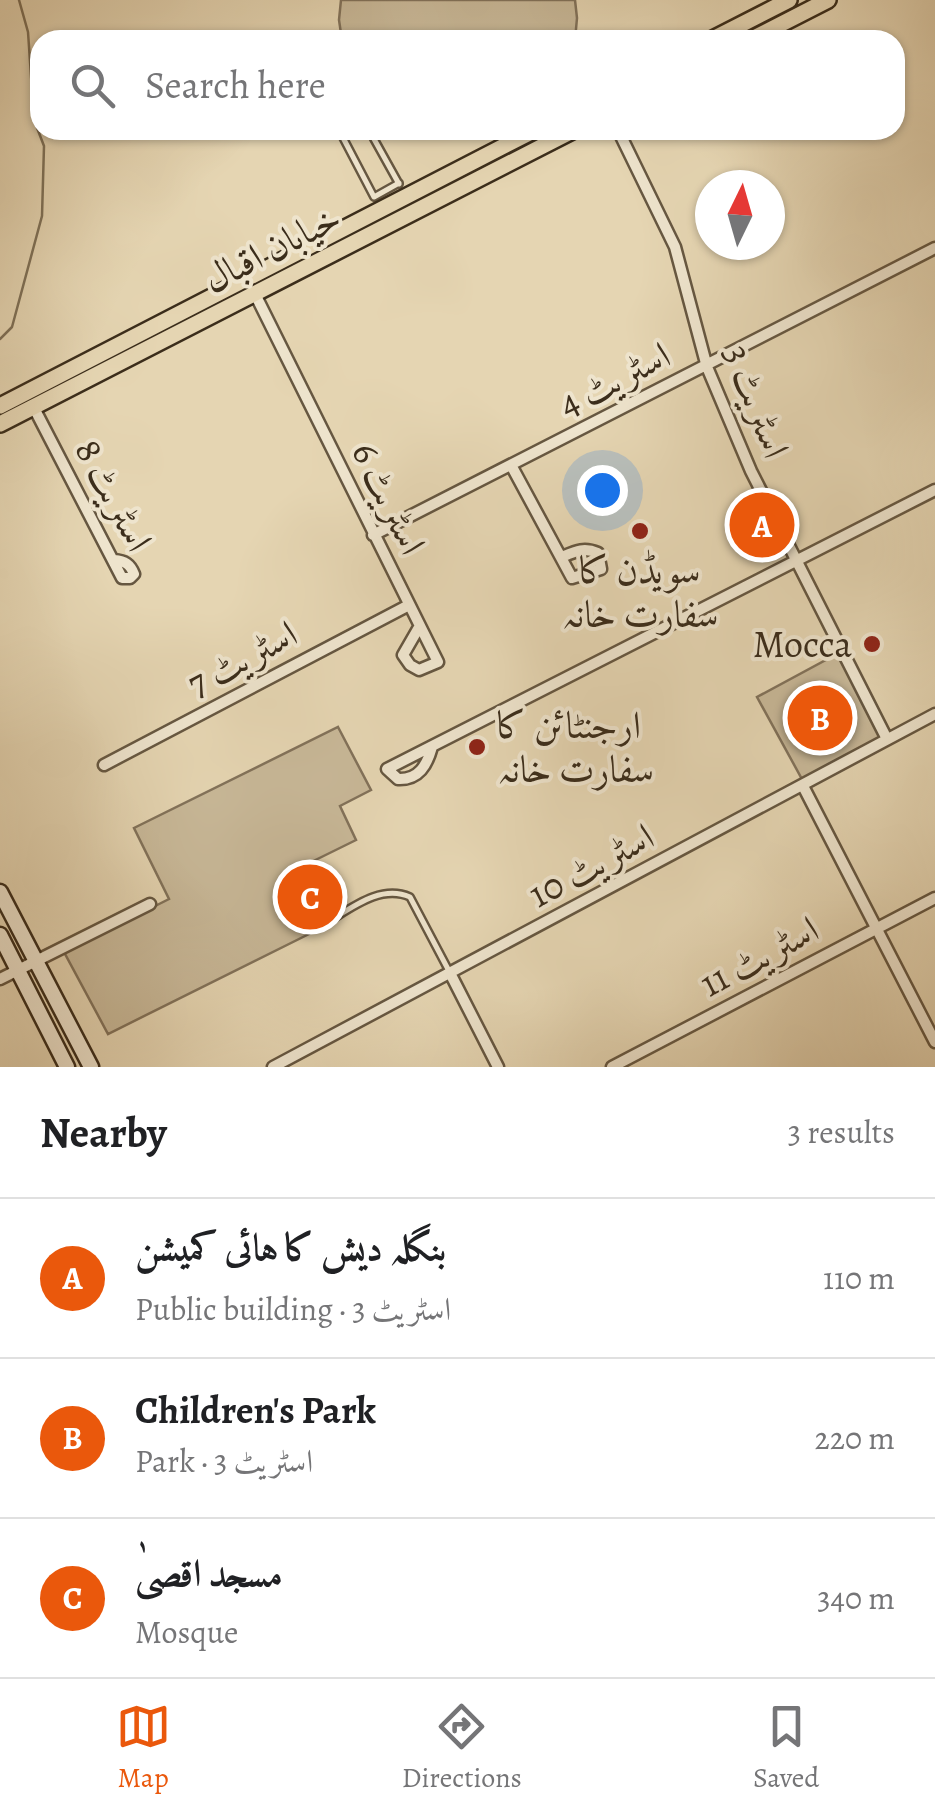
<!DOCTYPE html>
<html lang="en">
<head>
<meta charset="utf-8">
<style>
  body { margin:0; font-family:Alegreya,Amiri,serif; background:#f6f6f6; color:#202124 }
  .compass { position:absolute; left:695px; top:170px; width:90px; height:90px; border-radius:50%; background:#fff; box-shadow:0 2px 8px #0004; rotate:5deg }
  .you { position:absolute; left:602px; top:490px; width:35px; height:35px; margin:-25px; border:8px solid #fff; border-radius:50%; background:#1a73e8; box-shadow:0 0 0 15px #1a73e833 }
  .badge { display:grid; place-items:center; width:65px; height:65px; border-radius:50%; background:#ea580c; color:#fff; font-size:32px; font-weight:700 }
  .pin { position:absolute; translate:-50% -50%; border:5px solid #fff; box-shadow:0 2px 10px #0006 }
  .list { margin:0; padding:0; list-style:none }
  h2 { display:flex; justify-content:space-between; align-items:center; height:130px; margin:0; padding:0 40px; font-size:42px }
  h2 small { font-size:32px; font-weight:400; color:#757577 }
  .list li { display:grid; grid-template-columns:65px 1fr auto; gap:30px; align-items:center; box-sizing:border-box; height:160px; padding:0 40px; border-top:2px solid #e0e0e0 }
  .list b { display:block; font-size:38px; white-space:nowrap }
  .list p { margin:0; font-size:32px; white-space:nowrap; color:#757577 }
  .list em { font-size:32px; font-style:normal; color:#757577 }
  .icon { flex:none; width:55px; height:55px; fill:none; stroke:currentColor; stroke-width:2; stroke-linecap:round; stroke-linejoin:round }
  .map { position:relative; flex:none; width:935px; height:1067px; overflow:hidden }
  .search { position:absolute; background:#fff; box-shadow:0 2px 8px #0004; left:30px; right:30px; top:30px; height:110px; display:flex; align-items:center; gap:25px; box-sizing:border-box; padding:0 35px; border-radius:30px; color:#757577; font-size:38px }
  .sheet { height:610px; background:#fff }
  nav { display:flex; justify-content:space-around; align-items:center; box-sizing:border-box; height:140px; border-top:2px solid #e0e0e0; background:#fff; font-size:28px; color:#757577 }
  nav a { display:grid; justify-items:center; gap:5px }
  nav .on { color:#ea580c }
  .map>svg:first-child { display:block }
  .green { fill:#c8b898; stroke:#82725a; stroke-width:2.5 }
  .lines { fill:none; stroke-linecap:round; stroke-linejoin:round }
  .stream { stroke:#7e7057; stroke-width:2.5 }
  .lane-casing { stroke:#665741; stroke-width:10 }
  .street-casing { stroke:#665741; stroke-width:15 }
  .secondary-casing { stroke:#3b2d1b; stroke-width:19 }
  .primary-casing { stroke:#3b2d1b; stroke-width:20 }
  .lane { stroke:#eee4cd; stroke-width:5 }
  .street { stroke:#eee4cd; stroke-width:10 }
  .secondary { stroke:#eee4cd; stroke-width:14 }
  .primary { stroke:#e5d5b2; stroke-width:15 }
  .poi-dot { fill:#8f2418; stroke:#eee4cd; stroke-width:4 }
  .labels { text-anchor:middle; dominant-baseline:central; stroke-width:8; stroke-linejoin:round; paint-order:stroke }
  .street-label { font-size:38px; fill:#3b2d1b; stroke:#eee4cd }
  .poi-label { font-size:38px; fill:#3b2d1b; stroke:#eee4cd }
</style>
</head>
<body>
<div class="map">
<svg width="935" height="1067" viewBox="0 0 935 1067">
  <rect width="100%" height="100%" fill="#e5d5b2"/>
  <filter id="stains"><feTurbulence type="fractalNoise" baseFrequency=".002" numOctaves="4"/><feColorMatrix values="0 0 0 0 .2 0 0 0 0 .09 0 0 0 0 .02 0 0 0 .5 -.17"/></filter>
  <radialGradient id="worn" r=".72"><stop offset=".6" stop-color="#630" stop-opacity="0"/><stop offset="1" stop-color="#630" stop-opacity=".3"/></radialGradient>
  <path class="green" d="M341,0H575L577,18L575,40H342L339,20Z
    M837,654L883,738L803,781L757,697Z
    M338,727L371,790L340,806L356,840L283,876L309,934L108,1034L64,952L169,899L134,828Z"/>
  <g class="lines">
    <path class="stream" d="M0,339L12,327L42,216L44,146L34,120L28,32L19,0"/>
    <g class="lane-casing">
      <path id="lane" d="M339,130L374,197L399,183
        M369,130L399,184
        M321,926C348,911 379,883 410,897L449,971"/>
    </g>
    <g class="street-casing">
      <path id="street" d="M618,130L675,247L707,367L751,471L887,739
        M255,294L438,662L419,670L410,665L403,655L418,629
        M33,406L122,578H130L134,574C130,564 125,561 114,560
        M511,465L572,578L601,569L598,553C584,547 576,551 562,557
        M373,535L935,248
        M432,747C427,765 419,780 398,779L387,769L935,490
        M104,765L409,605
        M803,786L935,1042
        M450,973L498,1067
        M0,979L150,904
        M273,1067L935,714
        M612,1067L935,898"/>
    </g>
    <g class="secondary-casing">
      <path id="secondary" d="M0,892L91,1067
        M0,935L67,1067"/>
    </g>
    <g class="primary-casing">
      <path id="primary" d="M711,40L789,0
        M750,40L828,0
        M0,406L535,130
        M0,424L574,130"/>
    </g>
    <use href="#lane" class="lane"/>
    <use href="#street" class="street"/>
    <use href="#secondary" class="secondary"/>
    <use href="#primary" class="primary"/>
  </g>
  <g class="poi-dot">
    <circle cx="640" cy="531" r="10"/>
    <circle cx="872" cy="644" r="10"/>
    <circle cx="477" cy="747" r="10"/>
  </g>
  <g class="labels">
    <g class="street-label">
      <text transform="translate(272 248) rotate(-27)">خیابان اقبال</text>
      <text transform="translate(614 379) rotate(-27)">اسٹریٹ 4</text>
      <text transform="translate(757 401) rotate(69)">اسٹریٹ 3</text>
      <text transform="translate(114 495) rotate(62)">اسٹریٹ 8</text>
      <text transform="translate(389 498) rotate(64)">اسٹریٹ 6</text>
      <text transform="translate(242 658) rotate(-28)">اسٹریٹ 7</text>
      <text transform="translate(591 865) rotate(-28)">اسٹریٹ 10</text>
      <text transform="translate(759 956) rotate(-28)">اسٹریٹ 11</text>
    </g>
    <g class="poi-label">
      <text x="640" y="570">سویڈن کا<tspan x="640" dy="44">سفارت خانہ</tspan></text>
      <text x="852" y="644" text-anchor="end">Mocca</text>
      <text x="497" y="725" text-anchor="start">ارجنٹائن کا<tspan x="497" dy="44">سفارت خانہ</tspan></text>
    </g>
  </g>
  <rect width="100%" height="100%" filter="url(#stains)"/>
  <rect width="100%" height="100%" fill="url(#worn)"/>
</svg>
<svg class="compass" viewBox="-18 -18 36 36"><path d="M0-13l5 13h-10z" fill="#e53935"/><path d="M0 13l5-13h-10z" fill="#757577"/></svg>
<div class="you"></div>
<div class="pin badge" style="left:762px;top:525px">A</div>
<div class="pin badge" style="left:820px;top:718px">B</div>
<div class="pin badge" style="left:310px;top:897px">C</div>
<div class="search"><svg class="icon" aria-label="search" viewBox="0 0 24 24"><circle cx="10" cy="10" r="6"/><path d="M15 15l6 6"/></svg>Search here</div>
</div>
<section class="sheet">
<h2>Nearby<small>3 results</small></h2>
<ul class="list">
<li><span class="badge">A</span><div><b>بنگلہ دیش کا ہائی کمیشن</b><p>Public building · اسٹریٹ 3</p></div><em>110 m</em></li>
<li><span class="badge">B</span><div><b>Children's Park</b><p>Park · اسٹریٹ 3</p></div><em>220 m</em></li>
<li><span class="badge">C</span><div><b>مسجد اقصیٰ</b><p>Mosque</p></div><em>340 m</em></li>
</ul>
</section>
<nav>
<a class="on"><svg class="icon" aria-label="map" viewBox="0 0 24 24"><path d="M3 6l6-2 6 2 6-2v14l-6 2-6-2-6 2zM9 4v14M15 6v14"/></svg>Map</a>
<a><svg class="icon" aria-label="directions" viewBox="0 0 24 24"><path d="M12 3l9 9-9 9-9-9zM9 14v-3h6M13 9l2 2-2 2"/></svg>Directions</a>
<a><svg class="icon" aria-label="saved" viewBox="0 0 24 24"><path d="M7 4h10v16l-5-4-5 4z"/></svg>Saved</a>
</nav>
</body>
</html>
